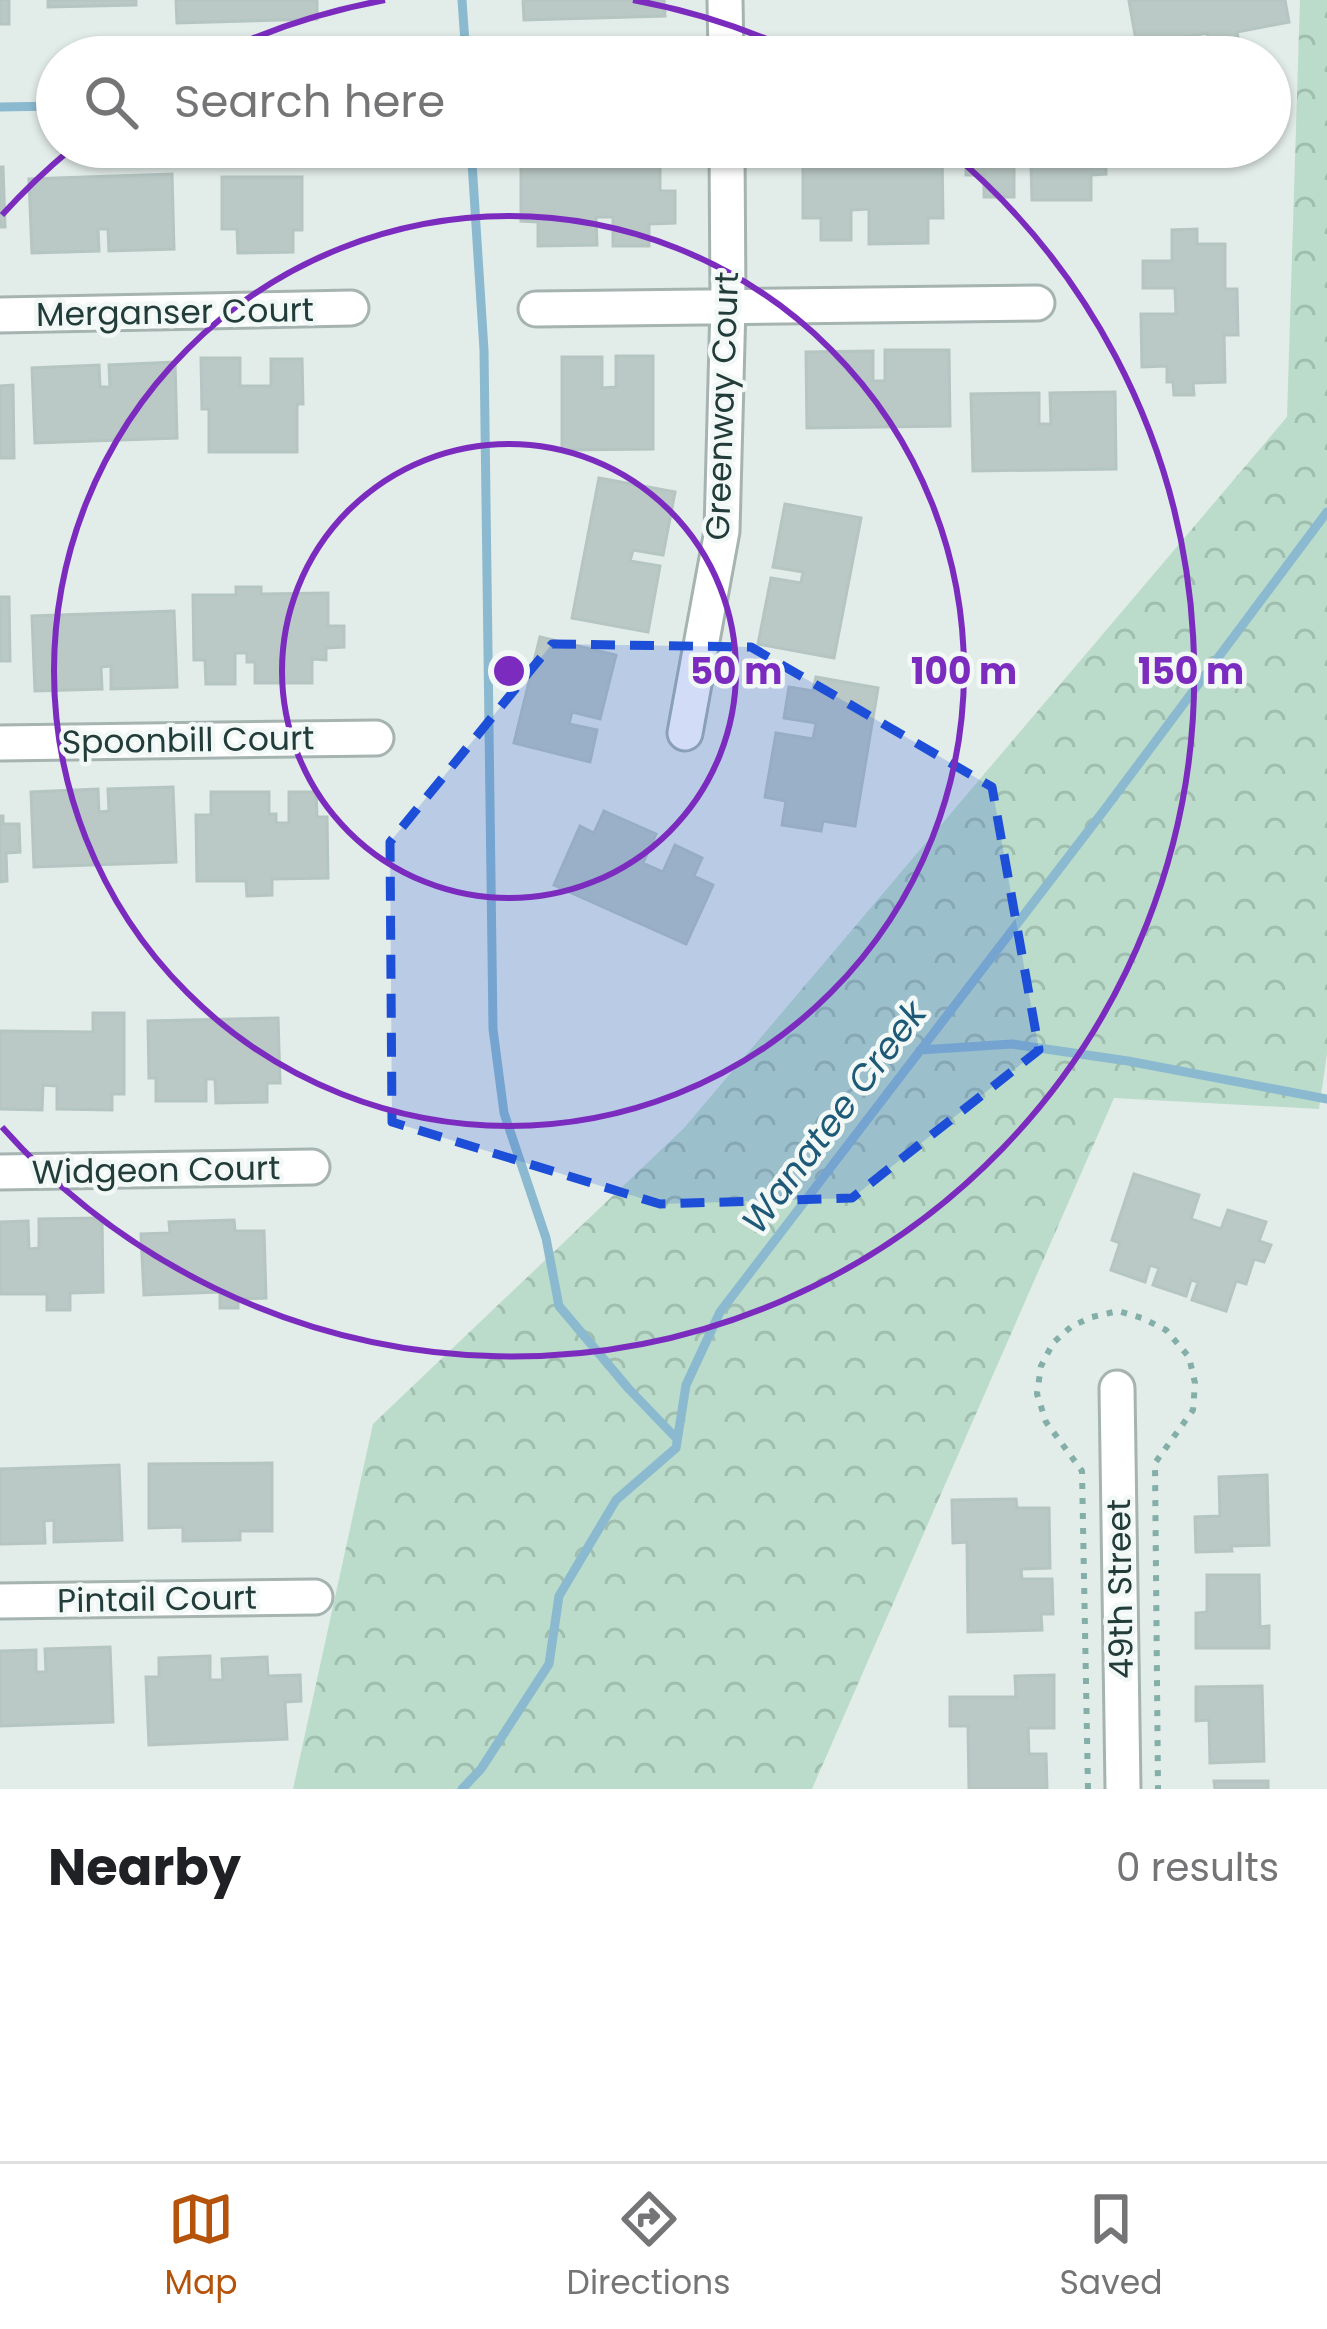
<!DOCTYPE html>
<html lang="en">
<head>
<meta charset="utf-8">
<style>
  body { margin:0; font-family:Poppins,sans-serif; background:#f2f2f2; color:#202124 }
  .list { margin:0; padding:0; list-style:none }
  h2 { display:flex; justify-content:space-between; align-items:center; height:156px; margin:0; padding:0 48px; font-size:51px }
  h2 small { font-size:39px; font-weight:400; color:#757577 }
  .icon { flex:none; width:66px; height:66px; fill:none; stroke:currentColor; stroke-width:2; stroke-linecap:round; stroke-linejoin:round }
  .map { position:relative; flex:none; width:1327px; height:1789px; overflow:hidden }
  .search { position:absolute; background:#fff; box-shadow:0 3px 9px #0004; left:36px; right:36px; top:36px; height:132px; display:flex; align-items:center; gap:30px; box-sizing:border-box; padding:0 42px; border-radius:66px; color:#757577; font-size:45px }
  .sheet { height:372px; background:#fff }
  nav { display:flex; justify-content:space-around; align-items:center; box-sizing:border-box; height:168px; border-top:3px solid #e0e0e0; background:#fff; font-size:33px; color:#757577 }
  nav a { display:grid; justify-items:center; gap:6px }
  nav .on { color:#b45309 }
  .map>svg:first-child { display:block }
  .forest { fill:url(#forest-crowns) }
  .lines { fill:none; stroke-linecap:round; stroke-linejoin:round }
  .stream { stroke:#8bbad0; stroke-width:9 }
  .building { fill:#bac9c5; stroke:#b5c5c1; stroke-width:3 }
  .minor-casing { stroke:#a5b4b1; stroke-width:39 }
  .path { stroke:#83afa8; stroke-width:6; stroke-dasharray:6 9; stroke-linecap:butt }
  .minor { stroke:#fff; stroke-width:33 }
  .marked { fill:#1d4ed8; fill-opacity:0.2; stroke:#1d4ed8; stroke-width:9; stroke-dasharray:24 15; stroke-linejoin:round }
  .ring { fill:none; stroke:#7b2cbf; stroke-width:6 }
  .labels { text-anchor:middle; dominant-baseline:central; stroke-width:9; stroke-linejoin:round; paint-order:stroke }
  .street-label { font-size:33px; fill:#223c3a; stroke:#f2f8f6 }
  .water-label { font-size:36px; font-style:italic; fill:#1e5a77; stroke:#f2f8f6 }
  .centre { fill:#7b2cbf; stroke:#f2f8f6; stroke-width:6 }
  .ring-label { font-size:36px; text-anchor:middle; font-weight:bold; fill:#7b2cbf; stroke:#f2f8f6; stroke-width:9; stroke-linejoin:round; paint-order:stroke }
</style>
</head>
<body>
<div class="map">
<svg width="1327" height="1789" viewBox="0 0 1327 1789">
  <defs>
    <pattern id="forest-crowns" width="20" height="18" patternUnits="userSpaceOnUse" patternTransform="scale(3)"><rect width="20" height="18" fill="#bbdcca"/><path d="M2 6a3 3 0 1 1 6 0M12 15a3 3 0 1 1 6 0" fill="none" stroke="#a0beae"/></pattern>
  </defs>
  <rect width="100%" height="100%" fill="#e2ece9"/>
  <path class="forest" d="M1300,0H1327V1054L1319,1109L1114,1098L812,1789H293L373,1424L684,1128L1287,417Z"/>
  <g class="lines">
    <path class="stream" d="M462,0L466,57
      M0,107L57,106
      M471,147L484,350L493,1029L504,1113L546,1238L559,1306L628,1388L676,1438
      M920,1050L1012,1044L1128,1061L1327,1099
      M462,1789L481,1769L549,1664L559,1596L616,1500L676,1448L686,1385L720,1312L1105,809L1327,512"/>
  </g>
  <path class="building" d="M0,0H9V24H0Z
    M48,0H136V5L48,7Z
    M176,0H317V19L177,23Z
    M523,0H664L665,16L524,20Z
    M1136,0H1285L1289,22L1237,32L1240,48L1211,54L1207,33L1137,46L1129,1Z
    M966,147H1106V174L1091,175V200H1032L1031,166H1014V197H984V175H966Z
    M942,152L943,218H928V243L869,244V209L851,210V240H821V218H803V154Z
    M660,160V191H675V223L649,224V246H613V217H596L597,245L538,246V222L521,221V161Z
    M0,167H3L5,227H0Z
    M172,174L174,249L109,251L108,229H98L99,251L32,253L29,179Z
    M222,177H302V230H293V252L238,253L237,229H222Z
    M1197,229V244H1225V289H1237L1238,335H1224L1225,382L1193,383L1194,395H1174L1173,382H1167V366L1142,367L1141,314H1176L1175,288H1143V261H1172V230Z
    M885,350H949L950,426L807,428L806,352L873,351V381H885Z
    M616,356H653V449L562,450V357H602V388L616,387Z
    M201,358H240V386H271V359H302L303,404H297V452H209V409H202Z
    M175,362L177,438L35,443L32,368L99,365L100,387H110L109,365Z
    M13,385L14,458H0V386Z
    M1115,392L1116,469L973,471L971,394L1039,393V424H1051L1050,393Z
    M599,478L675,492L663,555L633,550L630,561L660,566L648,632L572,618Z
    M785,504L861,518L834,658L758,644L771,578L801,583L803,572L773,567Z
    M236,587H261V594L328,593V626H344V647L326,648V660L312,659V683H255V662H247V653H235V684H206L205,660H194L193,595H236Z
    M0,597H9L10,661H0Z
    M174,611L177,687L111,689V666L101,667L102,689L35,691L32,616Z
    M540,637L616,655L600,719L572,712L569,724L597,730L590,762L514,743Z
    M816,677L878,688L855,826L823,821L821,831L782,825L786,801L765,797L776,733L813,739L816,723L784,718L789,687L813,691Z
    M173,787L176,862L34,867L31,792L98,789L99,812L109,811L108,789Z
    M211,792H269V814H276V823H289V792H316L317,817H327L328,878L272,879V895L247,896L246,881H197L196,815H211Z
    M604,811L656,834L643,863L663,872L675,845L702,858L694,876L713,885L686,944L554,885L580,826L594,833Z
    M0,816H3V824H19L20,852L6,853L7,881L0,882Z
    M93,1013H124V1094H112V1110L57,1109V1086L43,1085L42,1110L0,1109V1031L93,1032Z
    M278,1018L280,1083H267V1102L216,1103L215,1079H206V1101H156V1078H149L148,1021Z
    M1134,1174L1199,1195L1191,1219L1221,1229L1228,1210L1266,1222L1259,1241L1271,1245L1264,1262L1254,1259L1246,1284L1236,1281L1226,1311L1192,1300L1198,1282L1191,1280L1186,1296L1153,1285L1159,1268L1150,1265L1145,1282L1111,1270L1120,1243L1112,1240Z
    M102,1218L103,1292L70,1293V1310H47V1294H0V1222L28,1221L29,1249L39,1248V1219Z
    M234,1220L235,1231H264L266,1298L238,1299V1308H220V1292L144,1295L141,1234L170,1233L169,1222Z
    M272,1463V1531H240V1540L183,1541V1527L149,1528V1464Z
    M119,1465L122,1540L54,1542V1520L44,1521L45,1543L0,1544V1469Z
    M1267,1475L1269,1545L1231,1546L1232,1551L1196,1552L1195,1517L1220,1516L1219,1477Z
    M1016,1499L1017,1508H1049L1050,1568L1021,1569L1022,1579H1052L1053,1614H1041L1042,1630L968,1632L967,1542L953,1543L952,1500Z
    M1207,1575H1259L1260,1627L1269,1626V1648H1196V1613L1207,1612Z
    M110,1647L113,1722L0,1726V1651L36,1650V1672H46L45,1649Z
    M210,1656V1680H223L222,1659L267,1657L268,1676L300,1675L301,1701L285,1702L287,1739L149,1745L146,1677H159V1658Z
    M1054,1675V1728H1028L1029,1754H1046L1047,1789H969L968,1726H950V1697H1016L1015,1676Z
    M1262,1686L1264,1761L1210,1763L1209,1720L1196,1721V1687Z
    M1214,1781H1268V1789H1215Z"/>
  <g class="lines">
    <g class="minor-casing">
      <path id="minor" d="M725,0L726,57
        M536,309L1037,303
        M0,315L351,308
        M685,733L722,531L728,305L727,147
        M0,743L376,738
        M0,1172L312,1167
        M1117,1388L1123,1789
        M0,1601L315,1597"/>
    </g>
    <path class="path" d="M1088,1789L1082,1471L1046,1422L1037,1394L1041,1366L1053,1343L1072,1326L1092,1317L1118,1311L1142,1318L1166,1330L1189,1357L1195,1383L1193,1410L1155,1463L1158,1789"/>
    <use href="#minor" class="minor"/>
  </g>
  <path class="marked" d="M552,644L751,647L992,787L1039,1050L852,1198L660,1204L392,1122L390,842Z"/>
  <g class="ring">
    <circle cx="509" cy="671" r="227"/>
    <circle cx="509" cy="671" r="455"/>
    <path d="M2 215A682 682 0 0 1 71 149M215 55A682 682 0 0 1 385 0M633 0A682 682 0 0 1 803 55M947 149A682 682 0 1 1 2 1127"/>
  </g>
  <g class="labels">
    <g class="street-label">
      <text transform="translate(175 312) rotate(-1)">Merganser Court</text>
      <text transform="translate(722 406) rotate(-88)">Greenway Court</text>
      <text transform="translate(188 740) rotate(-1)">Spoonbill Court</text>
      <text transform="translate(156 1170) rotate(-1)">Widgeon Court</text>
      <text transform="translate(1120 1589) rotate(-91)">49th Street</text>
      <text transform="translate(157 1599) rotate(-1)">Pintail Court</text>
    </g>
    <g class="water-label">
      <text transform="translate(834 1117) rotate(-53)">Wanatee Creek</text>
    </g>
  </g>
  <circle cx="509" cy="671" r="18" class="centre"/>
  <g class="ring-label">
    <text x="736" y="684">50 m</text>
    <text x="964" y="684">100 m</text>
    <text x="1191" y="684">150 m</text>
  </g>
</svg>
<div class="search"><svg class="icon" aria-label="search" viewBox="0 0 24 24"><circle cx="10" cy="10" r="6"/><path d="M15 15l6 6"/></svg>Search here</div>
</div>
<section class="sheet">
<h2>Nearby<small>0 results</small></h2>
<ul class="list">
</ul>
</section>
<nav>
<a class="on"><svg class="icon" aria-label="map" viewBox="0 0 24 24"><path d="M3 6l6-2 6 2 6-2v14l-6 2-6-2-6 2zM9 4v14M15 6v14"/></svg>Map</a>
<a><svg class="icon" aria-label="directions" viewBox="0 0 24 24"><path d="M12 3l9 9-9 9-9-9zM9 14v-3h6M13 9l2 2-2 2"/></svg>Directions</a>
<a><svg class="icon" aria-label="saved" viewBox="0 0 24 24"><path d="M7 4h10v16l-5-4-5 4z"/></svg>Saved</a>
</nav>
</body>
</html>
